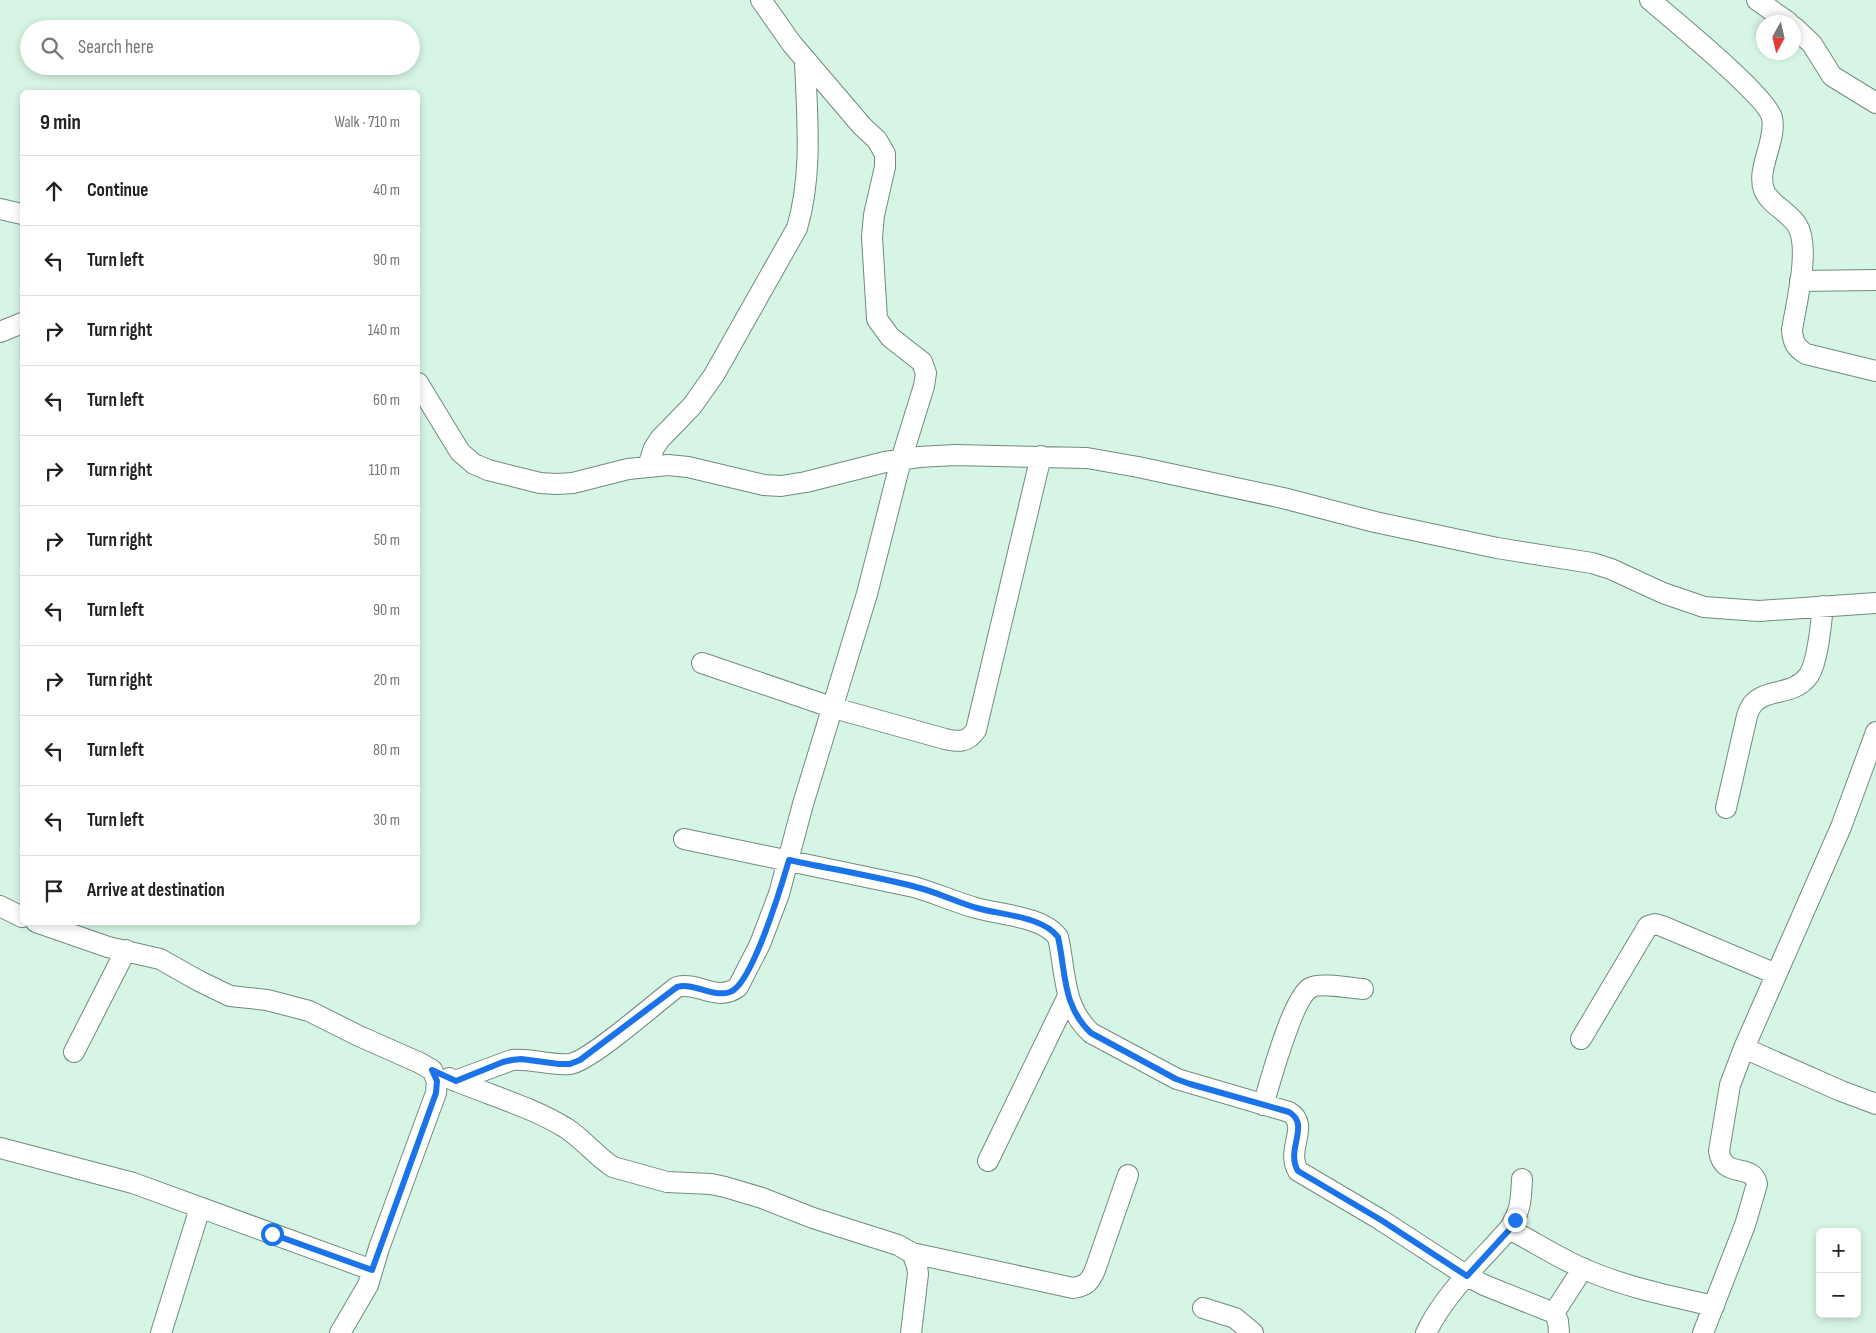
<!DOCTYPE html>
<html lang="en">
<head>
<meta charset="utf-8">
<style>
  body { margin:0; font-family:"Sofia Sans Condensed",sans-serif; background:#f2f2f2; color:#222 }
  .controls { position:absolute; right:15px; bottom:15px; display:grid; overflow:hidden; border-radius:8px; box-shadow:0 2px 8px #0003 }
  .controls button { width:45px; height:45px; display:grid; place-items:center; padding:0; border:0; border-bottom:1px solid #e0e0e0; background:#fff; color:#222; font:25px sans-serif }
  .compass { position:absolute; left:1756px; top:15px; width:45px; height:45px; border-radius:50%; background:#fff; box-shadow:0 2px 8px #0003; rotate:188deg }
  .stop { position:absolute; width:15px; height:15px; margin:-11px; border:4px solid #1a73e8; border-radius:50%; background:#fff }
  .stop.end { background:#1a73e8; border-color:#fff; box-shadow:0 1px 5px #0008 }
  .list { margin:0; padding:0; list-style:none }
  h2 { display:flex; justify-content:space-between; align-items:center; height:65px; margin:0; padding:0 20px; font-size:21px }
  h2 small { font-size:16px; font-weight:400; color:#767676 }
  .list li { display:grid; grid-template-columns:32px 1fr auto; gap:15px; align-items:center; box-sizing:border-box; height:70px; padding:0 20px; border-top:1px solid #e0e0e0 }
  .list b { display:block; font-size:19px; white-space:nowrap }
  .list em { font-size:16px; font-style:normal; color:#767676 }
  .icon { flex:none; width:28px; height:28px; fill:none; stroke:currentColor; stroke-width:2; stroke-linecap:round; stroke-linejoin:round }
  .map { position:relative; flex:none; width:1876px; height:1333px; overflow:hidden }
  .search { position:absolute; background:#fff; box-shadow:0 2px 8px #0003; left:20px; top:20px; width:400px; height:55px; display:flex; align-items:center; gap:12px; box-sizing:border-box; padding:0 18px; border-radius:28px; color:#767676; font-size:19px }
  .panel { position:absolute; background:#fff; box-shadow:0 2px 8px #0003; left:20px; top:90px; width:400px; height:835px; border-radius:8px }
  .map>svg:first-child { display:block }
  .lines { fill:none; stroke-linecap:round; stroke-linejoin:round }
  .minor-casing { stroke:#708b7c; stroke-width:22 }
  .minor { stroke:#fff; stroke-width:20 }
  .route { stroke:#1a73e8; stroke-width:6 }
</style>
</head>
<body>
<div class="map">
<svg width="1876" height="1333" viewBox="0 0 1876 1333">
  <rect width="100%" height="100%" fill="#d7f5e4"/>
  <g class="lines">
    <g class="minor-casing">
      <path id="minor" d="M1650,0C1672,19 1768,97 1772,118C1777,140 1756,169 1764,190C1770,205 1788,211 1797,225C1811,247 1796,304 1792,330C1793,342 1795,347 1806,354L1876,371
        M1757,0L1788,22
        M1794,27L1812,44L1832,76L1876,103
        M0,209L22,214
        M1800,281L1876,280
        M0,332L22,323
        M418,383L460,452L474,464L488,470L540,483L557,484L573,483L628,469L668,465L688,467L764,485L781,486L806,482L885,462L919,457L955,455L1087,458L1138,467L1283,498L1375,522L1497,548L1592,563L1611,569L1663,593L1704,607L1759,611L1876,603
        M648,466L654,448L660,439L692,406L714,375L797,228C813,174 807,117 805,61
        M702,663L834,708L945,739C959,742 967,743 976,730L1041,456
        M1726,808L1747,716C1748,712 1750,708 1752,705C1766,687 1794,697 1809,675C1818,661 1821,624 1823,606
        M684,839L914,887C935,893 955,902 976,908C1000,915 1042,916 1058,937C1066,972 1062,1006 1091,1033L1177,1079L1289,1112C1311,1125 1285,1149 1298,1171L1381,1220L1467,1276L1484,1285L1554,1313L1558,1321L1559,1333
        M0,906L22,917
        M36,922L108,947L160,959L199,981L230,996L267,1000L309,1011L359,1036L420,1063L432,1070L437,1081L436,1093L379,1248L368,1285L340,1333
        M1581,1039L1648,926L1655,924L1662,926L1776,974
        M1744,1048L1841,1091L1876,1104
        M74,1052L126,950
        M449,1078C488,1095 530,1106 566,1128C583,1139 596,1156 613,1167L667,1182L711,1184L725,1187L762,1198L813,1218L898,1245L912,1253L917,1266L918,1274L911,1333
        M455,1081L512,1060C531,1058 550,1066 570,1064C592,1060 655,1003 677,987C699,981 716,1003 738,987L760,944L779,894L803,804L867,594L901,460L924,386L926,373L922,362L890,337L877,319L872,237L874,215L885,167V154L877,140L862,126L792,44L761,0
        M1263,1105C1270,1083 1292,999 1310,988C1319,982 1351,988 1363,989
        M0,1148L133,1183L372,1270
        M988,1161L1068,996
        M1509,1229C1534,1242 1559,1258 1584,1269C1625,1287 1670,1296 1714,1306
        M912,1253L1073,1288C1086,1286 1090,1282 1095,1270L1128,1175
        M1203,1308L1235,1318L1253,1333
        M1554,1313L1583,1268
        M161,1333L200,1208
        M1426,1333C1445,1293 1480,1262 1509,1229C1521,1211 1521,1200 1522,1179
        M1703,1333L1745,1225L1757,1184C1753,1162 1723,1180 1719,1151L1730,1085L1744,1048L1841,827L1876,732"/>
    </g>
    <use href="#minor" class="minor"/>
  </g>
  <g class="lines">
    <path class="route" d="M272,1234L372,1270L436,1093L437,1081L432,1070L456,1081L503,1062L512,1060L521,1059L559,1064H570L580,1060L677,987C694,982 712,998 730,992C752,985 782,884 789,860C831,869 874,876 916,887C937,892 956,902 977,908C1001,915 1042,916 1058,937C1066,972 1062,1006 1091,1033L1176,1079L1190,1084L1289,1112C1311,1125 1285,1149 1298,1171L1381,1220L1467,1276L1510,1229L1515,1220"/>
  </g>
</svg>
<div class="controls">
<button>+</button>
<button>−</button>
</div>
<svg class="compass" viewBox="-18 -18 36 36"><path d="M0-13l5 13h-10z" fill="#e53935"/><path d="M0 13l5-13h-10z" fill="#767676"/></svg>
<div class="stop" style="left:272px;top:1234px"></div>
<div class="stop end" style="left:1515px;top:1220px"></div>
<div class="search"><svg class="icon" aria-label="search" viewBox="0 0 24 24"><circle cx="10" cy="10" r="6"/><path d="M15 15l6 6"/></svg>Search here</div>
<section class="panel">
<h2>9 min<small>Walk · 710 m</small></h2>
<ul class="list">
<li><svg class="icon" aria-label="ahead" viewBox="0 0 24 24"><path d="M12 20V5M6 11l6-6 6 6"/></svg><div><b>Continue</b></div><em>40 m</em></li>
<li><svg class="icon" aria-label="left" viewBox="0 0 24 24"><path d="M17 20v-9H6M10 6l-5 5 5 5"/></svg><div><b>Turn left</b></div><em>90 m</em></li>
<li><svg class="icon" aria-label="right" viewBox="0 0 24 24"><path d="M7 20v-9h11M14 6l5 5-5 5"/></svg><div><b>Turn right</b></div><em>140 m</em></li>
<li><svg class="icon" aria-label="left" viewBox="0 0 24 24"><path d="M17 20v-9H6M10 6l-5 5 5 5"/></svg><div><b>Turn left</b></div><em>60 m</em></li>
<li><svg class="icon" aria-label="right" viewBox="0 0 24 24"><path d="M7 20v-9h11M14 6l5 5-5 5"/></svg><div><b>Turn right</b></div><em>110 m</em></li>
<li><svg class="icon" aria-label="right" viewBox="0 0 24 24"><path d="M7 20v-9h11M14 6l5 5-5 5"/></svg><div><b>Turn right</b></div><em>50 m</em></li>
<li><svg class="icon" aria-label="left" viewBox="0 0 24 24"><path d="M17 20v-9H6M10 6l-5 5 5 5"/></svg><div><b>Turn left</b></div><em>90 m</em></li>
<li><svg class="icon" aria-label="right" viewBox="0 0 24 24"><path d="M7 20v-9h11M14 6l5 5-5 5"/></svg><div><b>Turn right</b></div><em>20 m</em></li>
<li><svg class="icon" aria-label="left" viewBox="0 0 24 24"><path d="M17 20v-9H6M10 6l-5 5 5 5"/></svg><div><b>Turn left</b></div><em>80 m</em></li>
<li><svg class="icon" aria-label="left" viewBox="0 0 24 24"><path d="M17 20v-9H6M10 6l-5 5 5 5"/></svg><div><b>Turn left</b></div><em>30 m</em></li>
<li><svg class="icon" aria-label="arrive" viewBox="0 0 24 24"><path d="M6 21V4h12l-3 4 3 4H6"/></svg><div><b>Arrive at destination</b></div></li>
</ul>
</section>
</div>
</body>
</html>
